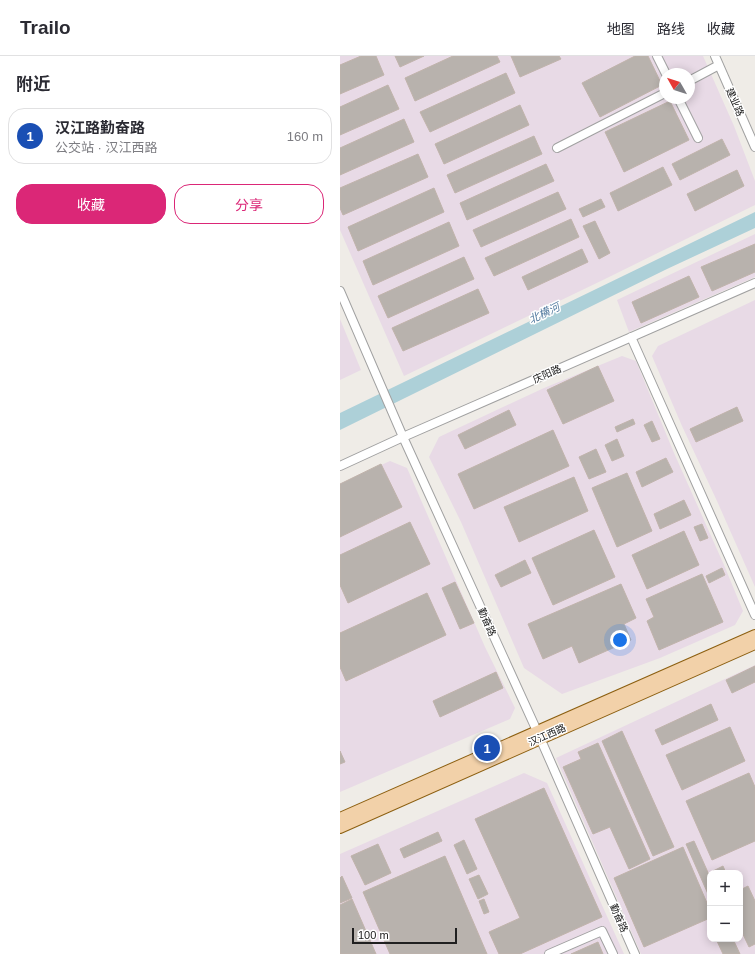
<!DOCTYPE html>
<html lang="zh">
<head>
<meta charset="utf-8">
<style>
  body { margin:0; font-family:Arial,"Noto Sans SC",sans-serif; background:#f7f7f7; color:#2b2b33 }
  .controls { position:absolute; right:12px; bottom:12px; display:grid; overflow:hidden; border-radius:8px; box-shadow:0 2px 10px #0003 }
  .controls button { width:36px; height:36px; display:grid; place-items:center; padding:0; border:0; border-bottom:1px solid #e1e1e2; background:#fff; color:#2b2b33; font:20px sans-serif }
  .compass { position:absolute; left:319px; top:12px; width:36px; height:36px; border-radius:50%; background:#fff; box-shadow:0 2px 10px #0003; rotate:309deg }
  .scale { position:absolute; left:12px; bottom:10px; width:105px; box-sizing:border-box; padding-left:4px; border:2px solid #202020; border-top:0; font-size:11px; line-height:14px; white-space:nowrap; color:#202020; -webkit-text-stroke:3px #fff; paint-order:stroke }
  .you { position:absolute; left:280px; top:584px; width:14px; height:14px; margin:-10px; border:3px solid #fff; border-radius:50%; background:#1a73e8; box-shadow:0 0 0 6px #1a73e833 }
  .badge { display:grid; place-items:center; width:26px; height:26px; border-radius:50%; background:#db2777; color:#fff; font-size:13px; font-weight:700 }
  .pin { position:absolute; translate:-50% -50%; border:2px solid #fff; box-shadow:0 1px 4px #0006 }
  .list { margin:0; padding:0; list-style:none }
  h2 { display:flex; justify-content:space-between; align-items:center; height:52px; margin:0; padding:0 16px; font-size:17px }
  h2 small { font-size:13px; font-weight:400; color:#7c7c81 }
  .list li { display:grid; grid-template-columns:26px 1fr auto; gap:12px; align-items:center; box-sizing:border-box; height:56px; margin:0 8px 8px; padding:0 8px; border:1px solid #e1e1e2; border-radius:16px }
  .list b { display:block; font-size:15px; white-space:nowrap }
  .list p { margin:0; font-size:13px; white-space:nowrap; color:#7c7c81 }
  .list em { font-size:13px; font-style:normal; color:#7c7c81 }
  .actions { display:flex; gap:8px; padding:12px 16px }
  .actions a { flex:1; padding:9px 0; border:1px solid #db2777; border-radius:16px; text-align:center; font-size:14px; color:#db2777 }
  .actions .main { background:#db2777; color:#fff }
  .map { position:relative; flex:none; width:415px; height:898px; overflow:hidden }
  header { display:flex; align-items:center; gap:24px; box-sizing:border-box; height:56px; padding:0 20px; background:#fff; border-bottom:1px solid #e1e1e2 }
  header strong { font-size:19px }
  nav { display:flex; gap:22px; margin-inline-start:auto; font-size:14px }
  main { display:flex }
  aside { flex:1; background:#fff }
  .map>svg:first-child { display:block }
  .industrial { fill:#e8dae6; fill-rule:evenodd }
  .water { fill:#add0d8 }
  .building { fill:#b8b2ad; stroke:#c0b3ab }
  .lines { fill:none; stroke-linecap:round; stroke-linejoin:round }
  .minor-casing { stroke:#a1a1a1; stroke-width:10 }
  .major-casing { stroke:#8c5f10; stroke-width:12 }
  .minor { stroke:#fff; stroke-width:8 }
  .major { stroke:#f2d1a9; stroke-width:10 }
  .labels { text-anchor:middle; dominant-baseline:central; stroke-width:3; stroke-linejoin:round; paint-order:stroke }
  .street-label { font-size:10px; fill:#202020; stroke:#fff }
  .water-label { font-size:11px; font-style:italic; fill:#537a9f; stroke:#fff }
</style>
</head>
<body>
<header>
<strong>Trailo</strong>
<nav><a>地图</a><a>路线</a><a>收藏</a></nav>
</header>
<main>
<aside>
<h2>附近<small></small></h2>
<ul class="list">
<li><span class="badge" style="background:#1a4fb4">1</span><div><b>汉江路勤奋路</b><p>公交站 · 汉江西路</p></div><em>160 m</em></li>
</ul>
<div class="actions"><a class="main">收藏</a><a>分享</a></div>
</aside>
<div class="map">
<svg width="415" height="898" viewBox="0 0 415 898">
  <rect width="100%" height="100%" fill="#efece7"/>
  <path class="industrial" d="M0,0H363L394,70L415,125V149L265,223L64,320L0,174ZM325,18H349V42H325Z
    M415,178V221L289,276L277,244Z
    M415,244V531L377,445L342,370L312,300L318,290Z
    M0,263L21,314L0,324Z
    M282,300L296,305L334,397L384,509L403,555L395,569L320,602L222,638L184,612L121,466L89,401L99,381L204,332Z
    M50,405L67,412L145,591L175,652L170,663L0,736V428Z
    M415,609V898H301L216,702ZM370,817H400V883H370Z
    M184,717L207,727L284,898H0V798Z"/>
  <path class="water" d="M415,156V172L327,213L0,374V357Z"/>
  <path class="building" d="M21,0H36L44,19L0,38V9Z
    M55,0H84L60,11Z
    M113,0H157L160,6L75,45L65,22Z
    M171,0H219L221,3L180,21Z
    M295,0H308L322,29L260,61L242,27Z
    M166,17L175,37L90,76L80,56Z
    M48,29L59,53L0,79V51Z
    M330,45L349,84L284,116L265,76Z
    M180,49L189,69L104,108L95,88Z
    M64,63L74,86L0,119V92Z
    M194,80L202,98L115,137L107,119Z
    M382,83L390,99L340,124L332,108Z
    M78,98L88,121L3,159L0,152V132Z
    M206,108L214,125L127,164L120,147Z
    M323,111L332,129L278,155L270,137Z
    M397,114L404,130L355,155L347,138Z
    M94,132L104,156L18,195L8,171Z
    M218,136L226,153L141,191L133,174Z
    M261,143L265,151L243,161L239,153Z
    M231,163L239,181L154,220L145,202Z
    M255,165L270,197L259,203L243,170Z
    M109,166L119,190L33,229L23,205Z
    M415,188V216L372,235L361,211Z
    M242,193L248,206L188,234L182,221Z
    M124,201L134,223L48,262L38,240Z
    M349,220L359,241L301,267L292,246Z
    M138,233L149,257L63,295L52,272Z
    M258,310L274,345L223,368L207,334Z
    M397,351L403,365L356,386L350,373Z
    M169,354L176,369L125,393L118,379Z
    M293,363L295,368L277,376L275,371Z
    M312,365L320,383L312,386L304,369Z
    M213,374L229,410L134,453L118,418Z
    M277,383L284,400L272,405L265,389Z
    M256,393L266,416L249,423L239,401Z
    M326,402L333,416L302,431L296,416Z
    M41,408L62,451L0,481V428Z
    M287,417L312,475L277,491L252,432Z
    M234,421L248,455L179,486L164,451Z
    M344,444L351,459L320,473L314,458Z
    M70,466L90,508L8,547L0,529V499Z
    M362,468L368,482L360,485L354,471Z
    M254,474L275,521L213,549L192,502Z
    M344,475L359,509L307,533L292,499Z
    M185,504L191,517L161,531L155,519Z
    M382,512L385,519L369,527L366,520Z
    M362,518L383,566L319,594L307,565L314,561L306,543Z
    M115,526L134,567L120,573L102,532Z
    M281,528L296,562L284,568L291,584L239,607L232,590L203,603L188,568Z
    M87,537L106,579L6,625L0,611V577Z
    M415,610V626L392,637L386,624Z
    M156,616L163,632L100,661L93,645Z
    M371,648L378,664L322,689L315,674Z
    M390,671L405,705L342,734L326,699Z
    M282,675L334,791L313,800L262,685Z
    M258,687L310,803L289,813L270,771L253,778L223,711L241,703L238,696Z
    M0,695L5,706L0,708Z
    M409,717L415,731V785L372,804L346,745Z
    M204,732L262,861L180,898H159L149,876L180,862L135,763Z
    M98,776L102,785L64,802L60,793Z
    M124,784L137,813L127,818L114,789Z
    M354,785L370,821V837L368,838L346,788Z
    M38,788L51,817L25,829L11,800Z
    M343,791L370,854V862L304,891L274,822Z
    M105,800L147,898H50L23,836Z
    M383,810L386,817H373V815Z
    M139,819L148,838L138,843L129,823Z
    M2,820L12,842L0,847V822Z
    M408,830L415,845V888L409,891L400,872V834Z
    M12,843L36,898H0V849Z
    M144,843L149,856L144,858L139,845Z
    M376,883H393L400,898H383Z
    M258,886L263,898H231Z"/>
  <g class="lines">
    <g class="minor-casing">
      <path id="minor" d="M317,0L326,18
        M375,0L415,91
        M349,25L379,9
        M338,42L358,82
        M217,92L325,37
        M0,235L63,381L197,675L295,898
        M291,281L415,559
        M0,410L63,381L415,227
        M209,898L262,875L273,898"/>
    </g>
    <g class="major-casing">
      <path id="major" d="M0,762L415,579
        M0,772L415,588"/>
    </g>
    <use href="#minor" class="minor"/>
    <use href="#major" class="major"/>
  </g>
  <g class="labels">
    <g class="street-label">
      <text transform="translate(395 46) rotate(66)">建业路</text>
      <text transform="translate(207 318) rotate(-24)">庆阳路</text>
      <text transform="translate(147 566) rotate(66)">勤奋路</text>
      <text transform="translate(207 679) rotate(-24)">汉江西路</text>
      <text transform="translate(279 862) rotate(66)">勤奋路</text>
    </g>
    <g class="water-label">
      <text transform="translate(204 257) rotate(-26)">北横河</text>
    </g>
  </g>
</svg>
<div class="controls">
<button>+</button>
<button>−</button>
</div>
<svg class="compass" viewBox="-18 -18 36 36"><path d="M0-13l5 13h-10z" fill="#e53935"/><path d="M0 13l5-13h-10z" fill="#7c7c81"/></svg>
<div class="scale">100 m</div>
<div class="you"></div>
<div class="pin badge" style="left:147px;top:692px;background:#1a4fb4">1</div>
</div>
</main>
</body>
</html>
